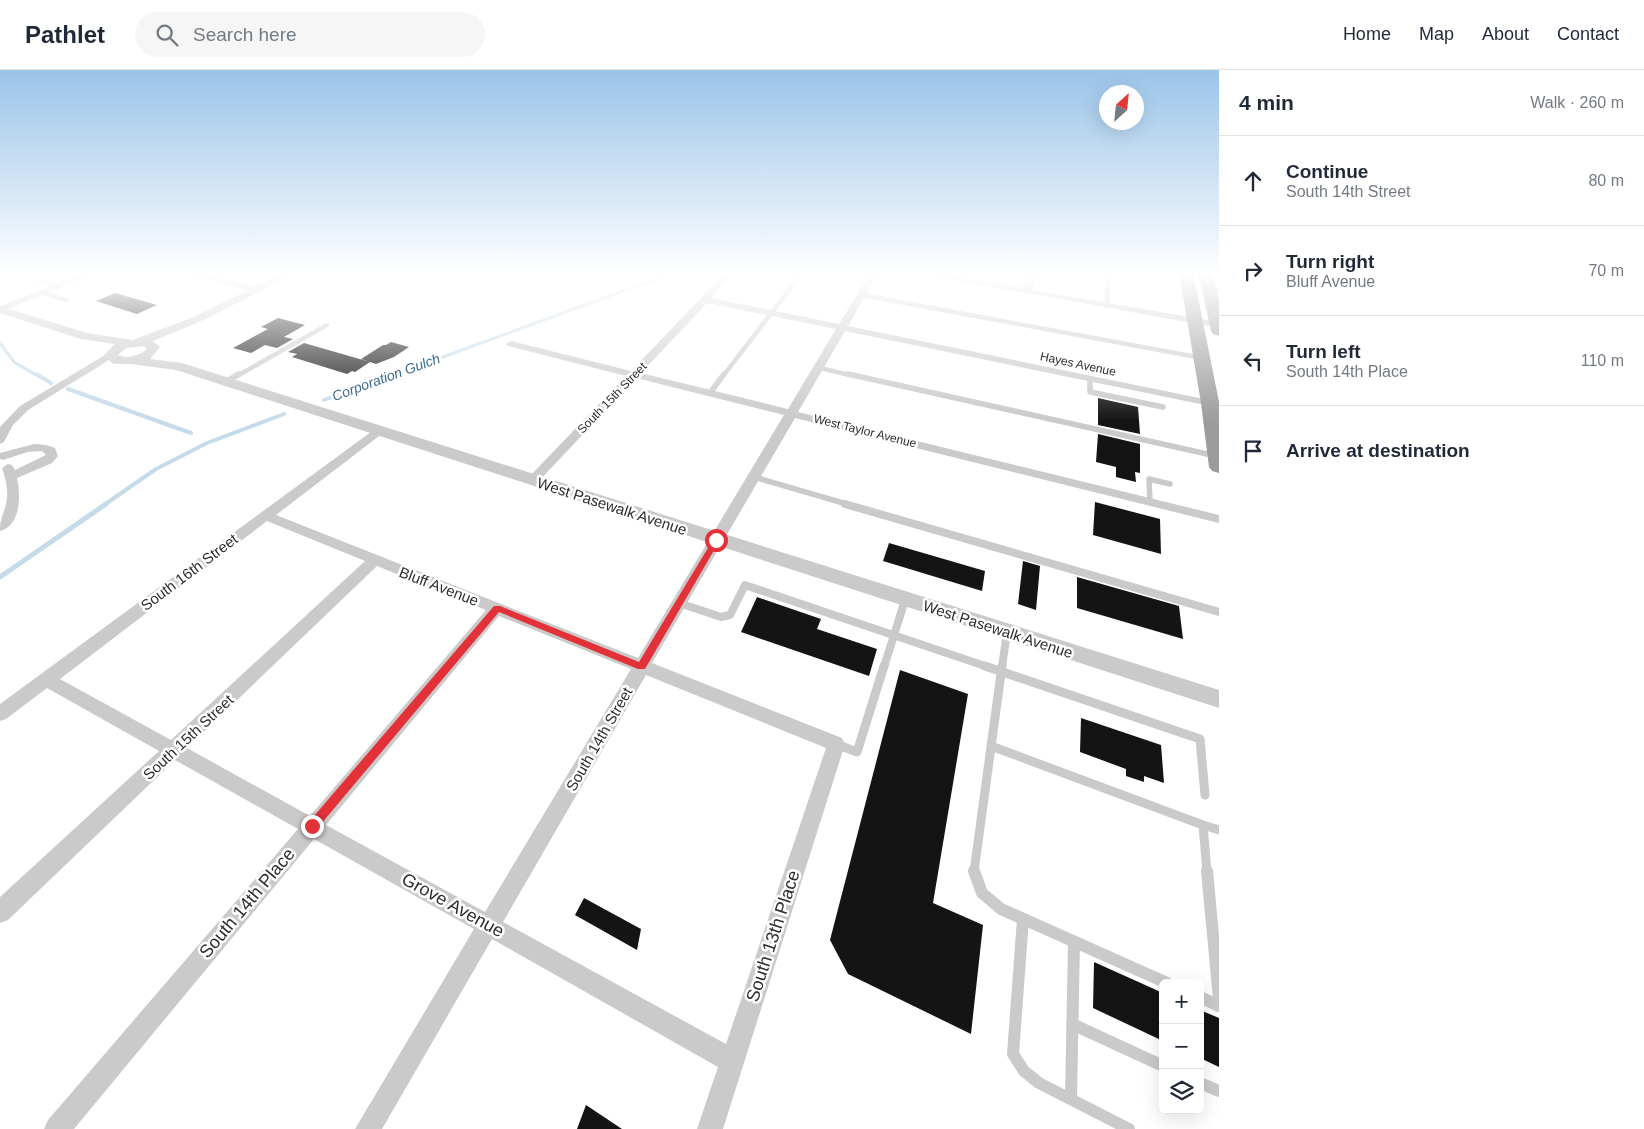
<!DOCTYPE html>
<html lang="en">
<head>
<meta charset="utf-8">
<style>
  body { margin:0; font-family:Helvetica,sans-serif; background:#f6f6f7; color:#1f2937 }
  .controls { position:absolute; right:15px; bottom:15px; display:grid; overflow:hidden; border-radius:8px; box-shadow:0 5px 20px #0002 }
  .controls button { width:45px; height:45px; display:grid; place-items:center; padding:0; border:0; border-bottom:1px solid #e0e1e3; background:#fff; color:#1f2937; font:25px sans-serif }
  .compass { position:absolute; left:1099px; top:15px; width:45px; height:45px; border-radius:50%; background:#fff; box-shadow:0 5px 20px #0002; rotate:27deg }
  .stop { position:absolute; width:15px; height:15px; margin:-11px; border:4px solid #e23138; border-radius:50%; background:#fff }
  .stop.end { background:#e23138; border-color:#fff; box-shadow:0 1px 5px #0008 }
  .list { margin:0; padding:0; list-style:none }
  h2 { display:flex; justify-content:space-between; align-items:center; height:65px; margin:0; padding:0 20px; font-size:21px }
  h2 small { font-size:16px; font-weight:400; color:#747a83 }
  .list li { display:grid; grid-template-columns:32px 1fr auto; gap:15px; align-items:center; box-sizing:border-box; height:90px; padding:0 20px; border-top:1px solid #e0e1e3 }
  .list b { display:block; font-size:19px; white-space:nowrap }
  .list p { margin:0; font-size:16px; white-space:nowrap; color:#747a83 }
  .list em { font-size:16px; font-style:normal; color:#747a83 }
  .icon { flex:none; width:28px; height:28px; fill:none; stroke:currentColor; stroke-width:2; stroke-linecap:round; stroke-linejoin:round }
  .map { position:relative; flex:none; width:1219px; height:1059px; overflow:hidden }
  header { display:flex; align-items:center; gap:30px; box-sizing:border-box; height:70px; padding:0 25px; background:#fff; border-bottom:1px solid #e0e1e3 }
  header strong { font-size:24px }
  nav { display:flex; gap:28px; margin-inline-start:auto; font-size:18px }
  .search { width:350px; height:45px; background:#f6f6f7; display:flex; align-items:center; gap:12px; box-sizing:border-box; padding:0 18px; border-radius:28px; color:#747a83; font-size:19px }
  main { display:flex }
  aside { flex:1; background:#fff }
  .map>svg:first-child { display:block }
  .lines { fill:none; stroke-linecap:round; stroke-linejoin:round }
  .stream-far2 { stroke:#c6dbea; stroke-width:3 }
  .stream-far1 { stroke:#c6dbea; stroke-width:4 }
  .stream { stroke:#c6dbea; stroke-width:5 }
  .building { fill:#141414 }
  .service-far4 { stroke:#cacaca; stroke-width:4.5 }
  .service-far3 { stroke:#cacaca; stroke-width:5.5 }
  .service-far2 { stroke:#cacaca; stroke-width:8 }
  .service-far1 { stroke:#cacaca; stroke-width:9 }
  .service { stroke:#cacaca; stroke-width:12 }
  .minor { fill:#cacaca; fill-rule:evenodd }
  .tertiary { fill:#cacaca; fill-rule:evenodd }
  .trunk { fill:#9c9c9c; fill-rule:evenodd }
  .route { fill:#e23138 }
  .labels { text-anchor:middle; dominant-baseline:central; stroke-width:5; stroke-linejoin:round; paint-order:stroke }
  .far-street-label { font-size:12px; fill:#2d2d2d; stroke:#fff }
  .far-water-label { font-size:14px; font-style:italic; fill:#3d6b8d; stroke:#fff }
  .street-label { font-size:15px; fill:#2d2d2d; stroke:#fff }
  .near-street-label { font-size:18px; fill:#2d2d2d; stroke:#fff }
</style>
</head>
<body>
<header>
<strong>Pathlet</strong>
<div class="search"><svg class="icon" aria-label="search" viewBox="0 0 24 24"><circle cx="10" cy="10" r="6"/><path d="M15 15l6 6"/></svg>Search here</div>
<nav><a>Home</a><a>Map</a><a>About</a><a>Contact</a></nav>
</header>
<main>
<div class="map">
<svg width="1219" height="1059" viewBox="0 0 1219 1059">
  <rect width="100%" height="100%" fill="#fff"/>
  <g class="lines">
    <path class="stream-far2" d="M0,273L14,292L38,306
      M391,306L675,202"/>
    <path class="stream-far1" d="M36,304L51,313
      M68,319L191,363
      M324,330L394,304
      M104,435L156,399L207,373L284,344"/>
    <path class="stream" d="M0,507L106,434"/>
  </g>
  <path class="building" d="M115,223L157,235L137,244L96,231Z
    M278,248L305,255L284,267L293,269L277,278L265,275L251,283L233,278L268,259L261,257Z
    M391,272L409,277L394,287L376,294L361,289L383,275H386Z
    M304,273L370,292L355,302L352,301L347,304L292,287L297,284L288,282Z
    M1098,328L1138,337L1140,364L1098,355Z
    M1098,364L1140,374V403L1135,402L1136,412L1116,407V397L1096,392Z
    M1095,432L1160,449L1161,484L1093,465Z
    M889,473L985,501L982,521L883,491Z
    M1023,491L1040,496L1036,540L1018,534Z
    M1077,507L1179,536L1183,569L1077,538Z
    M757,527L821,549L817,559L877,579L869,606L741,562Z
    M900,600L968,624L933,833L983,855L971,964L848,904L830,870Z
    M1081,648L1161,675L1164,713L1144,706V712L1126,706V699L1080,682Z
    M584,828L641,859L637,880L575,845Z
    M1094,892L1163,923V971L1093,938Z
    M1200,940L1219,948V997L1200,988Z
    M586,1035L622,1059H577Z"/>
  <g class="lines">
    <path class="service-far4" d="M188,202L257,220
      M38,210L58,217
      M1209,218L1219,220
      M42,223L67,230
      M862,225L1202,288
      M1107,236L1108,202
      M820,298L854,306
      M237,306L327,255
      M723,306L803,202"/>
    <path class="service-far3" d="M848,304L1216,386
      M1090,309V322L1163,337
      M227,311L239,304
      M710,323L724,304
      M754,407L850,435
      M1150,432L1149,409L1170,414"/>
    <path class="service-far2" d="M845,434L1219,542
      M679,533L721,547L730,545L745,515L988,597
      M884,597L905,530
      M1002,597L1007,562"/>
    <path class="service-far1" d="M985,596L1200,669L1205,725
      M836,674L857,682L884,596
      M991,676L1203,755
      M974,802L1002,596
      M1207,802L1203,755L1219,760"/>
    <path class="service" d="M974,801L982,823L1001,839L1167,913
      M1207,801L1219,929
      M1023,849L1013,984L1024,1001L1039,1013L1129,1059
      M1200,927L1219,936
      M1072,954L1163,996
      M1200,1013L1219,1021
      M1071,1029L1074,872"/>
    <path class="minor" d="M87,202H99L0,242V236Z
      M726,202H735L711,228L839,254L871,202H879L848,256L1214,331L1215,333L1210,336L845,261L798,342L1219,445V453L795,348L652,593L842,668L845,674L723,1059H697L718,997L492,869L382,1059H355L474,859L314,769L74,1059H44L48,1050L298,759L175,690L8,850L0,853V827L159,681L47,618L6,649L0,651V634L375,359L379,358L385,361L383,363L276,445L638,588L784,345L636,308L537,413H529L527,410L529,407L626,306L508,276L506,274L511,271L631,301ZM707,233L836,259L788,339L641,303ZM267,451L365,491L171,670L60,609ZM377,496L486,540L310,746L187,678ZM499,546L631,599L485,842L326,755ZM646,605L826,678L726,974L503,852Z
      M911,202H931L1023,218L1027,202H1035L1032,220L1219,252V258Z
      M110,282L115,285L114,287L28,340L13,355L4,372L0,374V357L20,336Z
      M34,374L46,375L55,378L58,386L52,393L17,408C21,424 21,456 0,461C0,448 3,446 6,434C9,422 6,410 2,398L8,394L12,395L15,400L46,385L42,381L28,382L3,390L0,389V383Z"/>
    <path class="tertiary" d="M285,202H299L199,252L153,271L160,277L150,289L182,293L1219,620V638L176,300L131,294H116L112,293L104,285L115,274L81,269L0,243V236L87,263L133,270L191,248ZM144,276L147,279C139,286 127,289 118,285L126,278Z"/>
    <path class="trunk" d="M1179,202H1193L1219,332V403L1212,401L1209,397L1201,333Z
      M1198,202H1212L1219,230V266L1213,264L1211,261Z"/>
  </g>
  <linearGradient id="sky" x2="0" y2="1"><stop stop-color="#9ac4e9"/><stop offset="0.58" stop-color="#fff"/><stop offset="1" stop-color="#fff" stop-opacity="0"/></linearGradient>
  <rect width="1219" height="351" fill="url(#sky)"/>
  <path class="route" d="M716,467L720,470L645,599H638L499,542L316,760H308L306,756L308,753L494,536H500L639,592L714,468Z"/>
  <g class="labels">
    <g class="far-street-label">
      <text transform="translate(1078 294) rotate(12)">Hayes Avenue</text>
      <text transform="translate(612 328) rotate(-46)">South 15th Street</text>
      <text transform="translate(865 361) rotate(14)">West Taylor Avenue</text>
    </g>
    <g class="far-water-label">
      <text transform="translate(386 307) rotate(-20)">Corporation Gulch</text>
    </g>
    <g class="street-label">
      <text transform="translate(612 436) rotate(18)">West Pasewalk Avenue</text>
      <text transform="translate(189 502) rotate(-37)">South 16th Street</text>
      <text transform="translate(439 516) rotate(21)">Bluff Avenue</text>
      <text transform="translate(998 559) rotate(18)">West Pasewalk Avenue</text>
      <text transform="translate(188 667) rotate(-43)">South 15th Street</text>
      <text transform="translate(599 669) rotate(-60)">South 14th Street</text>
    </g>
    <g class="near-street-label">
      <text transform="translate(247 833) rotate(-50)">South 14th Place</text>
      <text transform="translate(453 835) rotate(29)">Grove Avenue</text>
      <text transform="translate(773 866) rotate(-72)">South 13th Place</text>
    </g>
  </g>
</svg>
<div class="controls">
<button>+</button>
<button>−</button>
<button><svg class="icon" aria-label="layers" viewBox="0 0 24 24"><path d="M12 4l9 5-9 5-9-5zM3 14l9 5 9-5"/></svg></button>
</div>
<svg class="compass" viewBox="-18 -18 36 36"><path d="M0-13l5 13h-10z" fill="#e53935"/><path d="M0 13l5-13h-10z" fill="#747a83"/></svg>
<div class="stop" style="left:716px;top:470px"></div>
<div class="stop end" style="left:312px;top:756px"></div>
</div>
<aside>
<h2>4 min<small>Walk · 260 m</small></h2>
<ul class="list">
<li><svg class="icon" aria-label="ahead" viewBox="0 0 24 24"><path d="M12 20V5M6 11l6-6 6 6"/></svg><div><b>Continue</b><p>South 14th Street</p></div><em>80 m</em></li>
<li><svg class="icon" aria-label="right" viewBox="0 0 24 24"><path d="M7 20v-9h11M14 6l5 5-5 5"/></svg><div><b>Turn right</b><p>Bluff Avenue</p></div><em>70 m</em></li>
<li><svg class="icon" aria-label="left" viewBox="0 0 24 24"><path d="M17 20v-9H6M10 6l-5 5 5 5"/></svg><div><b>Turn left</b><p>South 14th Place</p></div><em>110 m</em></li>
<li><svg class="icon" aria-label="arrive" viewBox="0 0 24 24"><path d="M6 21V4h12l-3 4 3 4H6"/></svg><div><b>Arrive at destination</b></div></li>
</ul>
</aside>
</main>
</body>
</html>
